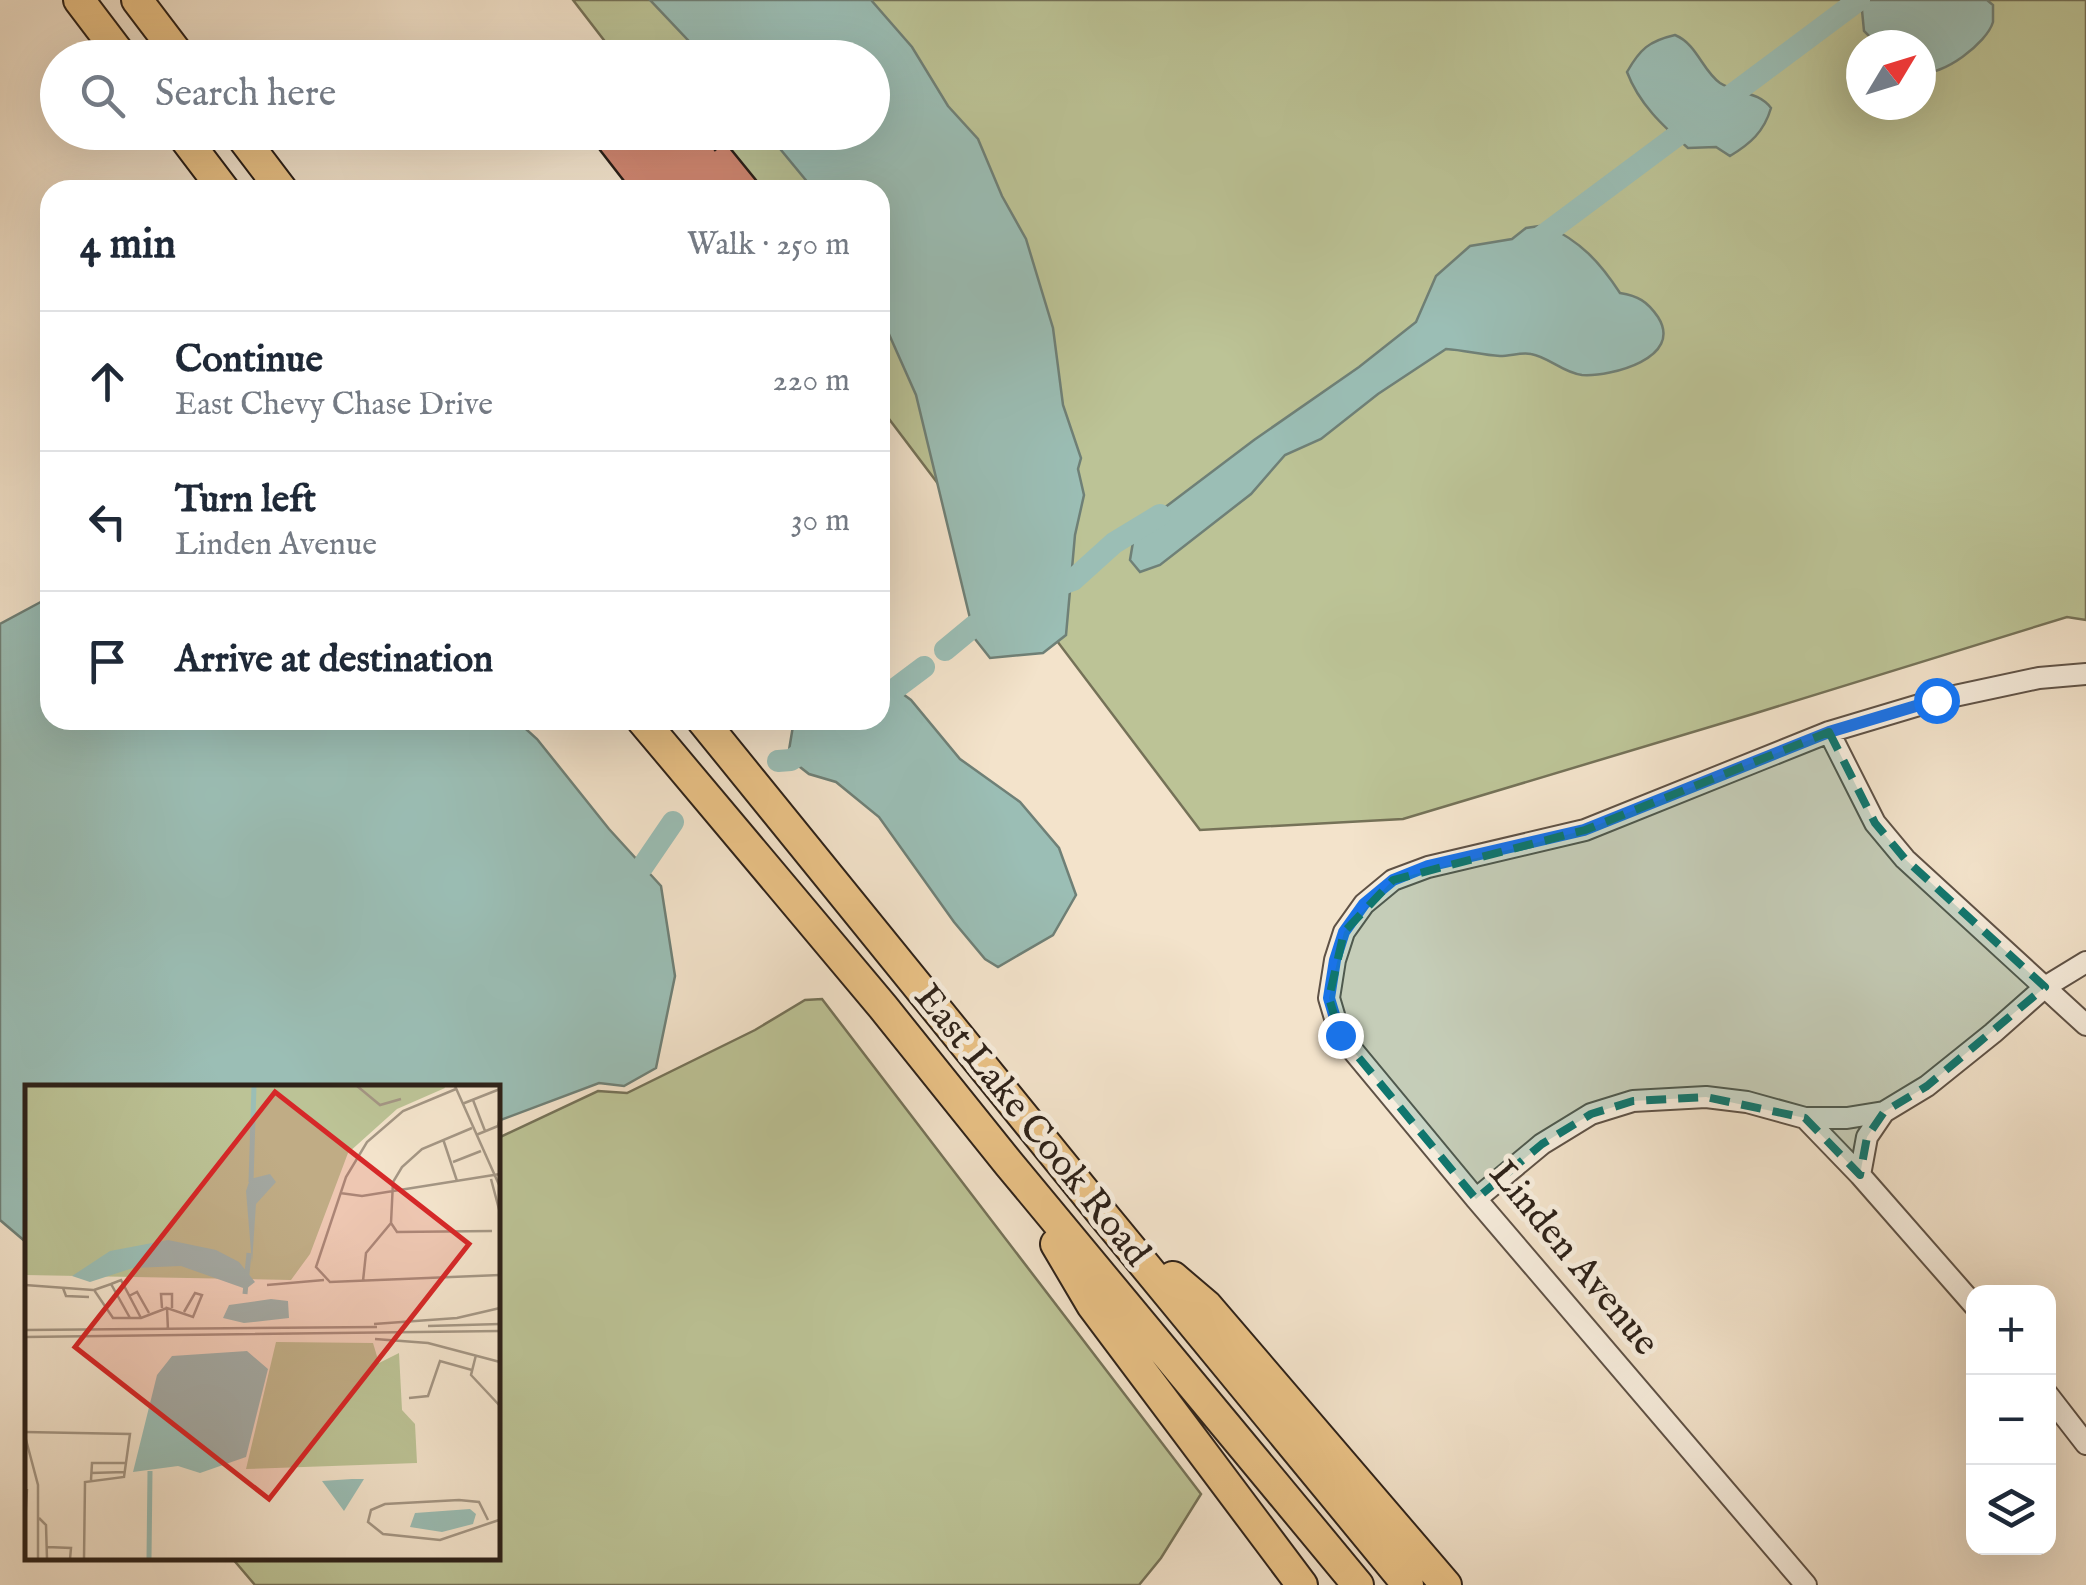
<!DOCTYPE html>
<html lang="en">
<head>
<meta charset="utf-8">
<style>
  body { margin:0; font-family:"IM FELL English",serif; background:#f6f6f7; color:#1f2937 }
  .controls { position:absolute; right:30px; bottom:30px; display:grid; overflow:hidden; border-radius:20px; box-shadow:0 10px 40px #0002 }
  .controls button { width:90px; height:90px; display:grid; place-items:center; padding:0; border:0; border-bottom:2px solid #e0e1e3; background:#fff; color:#1f2937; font:50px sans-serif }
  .compass { position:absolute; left:1846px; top:30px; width:90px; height:90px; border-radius:50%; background:#fff; box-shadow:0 10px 40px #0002; rotate:52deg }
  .stop { position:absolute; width:30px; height:30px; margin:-22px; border:8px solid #1a73e8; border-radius:50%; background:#fff }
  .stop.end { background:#1a73e8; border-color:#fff; box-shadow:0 2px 10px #0008 }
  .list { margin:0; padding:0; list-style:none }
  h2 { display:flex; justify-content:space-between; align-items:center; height:130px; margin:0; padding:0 40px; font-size:42px }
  h2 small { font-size:32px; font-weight:400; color:#747a83 }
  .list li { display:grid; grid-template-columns:65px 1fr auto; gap:30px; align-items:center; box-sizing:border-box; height:140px; padding:0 40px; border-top:2px solid #e0e1e3 }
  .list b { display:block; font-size:38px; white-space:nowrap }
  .list p { margin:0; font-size:32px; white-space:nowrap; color:#747a83 }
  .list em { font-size:32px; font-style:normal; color:#747a83 }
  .icon { flex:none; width:55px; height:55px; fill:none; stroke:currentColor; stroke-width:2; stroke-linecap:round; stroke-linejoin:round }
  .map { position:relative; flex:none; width:2086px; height:1585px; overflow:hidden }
  .search { position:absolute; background:#fff; box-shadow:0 10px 40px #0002; left:40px; top:40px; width:850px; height:110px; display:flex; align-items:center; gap:25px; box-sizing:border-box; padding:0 35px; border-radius:55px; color:#747a83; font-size:38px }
  .panel { position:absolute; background:#fff; box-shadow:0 10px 40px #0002; left:40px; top:180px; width:850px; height:550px; border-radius:30px }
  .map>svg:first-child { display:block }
  .green { fill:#bcc396; stroke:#757258; stroke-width:2.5; fill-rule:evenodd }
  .water { fill:#9bbeb5; stroke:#6f8077; stroke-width:2.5 }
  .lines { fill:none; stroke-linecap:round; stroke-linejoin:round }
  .canal { stroke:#9bbeb5; stroke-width:22 }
  .building { fill:#d18770; stroke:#2e2219; stroke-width:2.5 }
  .minor-casing { stroke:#5f5246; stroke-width:24 }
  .primary-casing { stroke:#2e2219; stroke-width:34 }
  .minor { stroke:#f7eddd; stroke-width:20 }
  .primary { stroke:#eac286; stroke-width:30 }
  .route { stroke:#1a73e8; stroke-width:12 }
  .marked { fill:#0f766e; fill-opacity:0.2; stroke:#0f766e; stroke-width:8; stroke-dasharray:20 12; stroke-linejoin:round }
  .labels { text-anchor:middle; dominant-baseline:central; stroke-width:10; stroke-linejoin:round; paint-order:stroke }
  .street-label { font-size:38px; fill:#2e2219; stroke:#f7eddd }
  .inset-river { fill:none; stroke:#9bbeb5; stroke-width:5 }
  .inset-road { fill:none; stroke:#a49684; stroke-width:2.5 }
  .view { fill:#d62828; fill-opacity:0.15; stroke:#d62828; stroke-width:5 }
  .inset-edge { fill:none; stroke:#2e2219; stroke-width:5 }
</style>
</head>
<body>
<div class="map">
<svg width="2086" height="1585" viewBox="0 0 2086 1585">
  <rect width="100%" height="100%" fill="#f3e3cb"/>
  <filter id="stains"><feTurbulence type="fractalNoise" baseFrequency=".002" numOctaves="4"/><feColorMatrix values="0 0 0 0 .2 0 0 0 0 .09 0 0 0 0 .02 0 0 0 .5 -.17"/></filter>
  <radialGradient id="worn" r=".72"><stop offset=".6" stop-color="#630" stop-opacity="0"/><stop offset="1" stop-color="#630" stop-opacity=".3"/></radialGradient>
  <path class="green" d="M573,0H2086V620L2067,617L1753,714L1403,819L1200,830L880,407V190H717L673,133L872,132V58L617,57ZM1861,45H1921V105H1861Z
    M822,999L1201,1494L1161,1558L1139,1585H255L232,1558H498V1138L598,1091L627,1093L755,1030L805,1000Z"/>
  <path class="water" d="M650,0H871L912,47L948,106L978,139L1002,196L1026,239L1053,328L1063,405L1081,458L1078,469L1084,495L1075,535L1066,635L1043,653L990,658L975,639L916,395L880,314V190H814L767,133L872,132V58L704,57Z
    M1861,0H1987L1993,5C1993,6 1993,21 1993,22C1987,43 1942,77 1921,72V45H1878L1864,31Z
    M1675,35C1697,44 1702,70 1720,83C1737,94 1758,91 1771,108C1764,132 1750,144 1730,156L1716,147L1688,148C1663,126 1639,104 1627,72C1640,49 1649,41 1675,35Z
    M1546,225C1581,242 1599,261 1620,293C1638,296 1647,301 1658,317C1684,358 1611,377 1582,375C1563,373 1549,357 1531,354C1521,352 1511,356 1500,356C1482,355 1464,350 1446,349L1378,394L1321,439L1285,455L1251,494L1160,565L1140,572L1130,560L1135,530L1254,440L1359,367L1416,322L1436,276L1470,246L1512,239L1526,228Z
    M50,597V720H516L537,739L609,829L661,886L675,976L656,1068L624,1086L599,1083L498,1121V1088H28L27,1243L0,1220V624Z
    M880,678L888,687L896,689L911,700L960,759L1020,802L1059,848L1076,895L1053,935L998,967L985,959L954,922L879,817L836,782L809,774L791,760L789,750L794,720H880Z"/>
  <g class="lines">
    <path class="canal" d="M1529,246L1859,0
      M1046,590L1073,580L1114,543L1160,515
      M945,650L974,626L999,612
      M880,700L924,667
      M778,761L791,760L850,720
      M643,866L673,822"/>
  </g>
  <path class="building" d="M586,132H702L715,150L725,142L764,190H631Z"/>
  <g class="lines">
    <g class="minor-casing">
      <path id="minor" d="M1829,732L1875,823L1905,859L2086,1025
        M1884,1112L1867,1137L1860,1175L1974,1305
        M1805,1118L1860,1175
        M1476,1199L1542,1144L1591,1114L1633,1101L1706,1097L1747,1102L1805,1118H1847L1884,1112L1927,1086L1993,1033L2045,987L2086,962
        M2048,1395L2086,1444
        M1806,1585L1476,1199L1340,1035L1329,998L1335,960L1344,932L1364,904L1393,880L1428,867L1585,830L1829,732L1936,700L2039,678L2086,674"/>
    </g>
    <g class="primary-casing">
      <path id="primary" d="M79,0L123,58
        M137,0L181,58
        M180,132L224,190
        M238,132L282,190
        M642,720L883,1007L1009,1164L1358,1585
        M702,720L1105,1217L1408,1585
        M1056,1244L1092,1305L1302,1585
        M1173,1277L1207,1306L1446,1585"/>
    </g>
    <use href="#minor" class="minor"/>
    <use href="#primary" class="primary"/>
  </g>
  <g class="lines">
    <path class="route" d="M1340,1035L1329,998L1335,960L1344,932L1364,904L1393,880L1428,866L1584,830L1829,732L1936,700"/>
  </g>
  <path class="marked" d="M1829,732L1875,823L1905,859L2045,987L1927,1086L1884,1112L1867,1137L1860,1175L1805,1118L1706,1097L1633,1101L1591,1114L1542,1144L1476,1199L1340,1035L1329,998L1344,932L1393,880L1585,830Z"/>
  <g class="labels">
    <g class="street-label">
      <text transform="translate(1031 1126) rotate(51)">East Lake Cook Road</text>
      <text transform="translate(1573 1259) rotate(50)">Linden Avenue</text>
    </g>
  </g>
  <g transform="translate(25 1085)">
    <rect width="475" height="475" fill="#f3e3cb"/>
    <path d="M0,1H419L420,3L372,24L323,68L285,169L266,195L0,190ZM251,257L348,258L354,278L374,268L377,325L390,339L392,378L221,384Z" fill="#bcc396"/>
    <path d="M245,89L251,97L231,119L227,178L221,106L225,94ZM143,155L191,165L214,177L230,197L221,204L156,181L108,183L65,197L47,191L85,166ZM246,214L263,216L264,233L219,238L198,233L204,220ZM222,266L243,284L221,372L175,388L153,381L108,387L132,290L147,271ZM339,394L319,426L297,396L327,394ZM445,424L451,429L448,439L417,447L385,442L390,428Z" fill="#9bbeb5"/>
    <path class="inset-river" d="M0,93V136M226,97L229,1M220,209L224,168M124,474L125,386"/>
    <path class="inset-road" d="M332,1L355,20L376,14M430,1L475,102M431,4L378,26L342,57L321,92L291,182L305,197L475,190M448,15L460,46M437,19L475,4M451,50L473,41L475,32M418,54L432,96M428,77L456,66M466,94L475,128M315,108L337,111L475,89M366,138L372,147L467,146M338,196L341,168L366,138L368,97L377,82L397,64L447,43M86,199L96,195L116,233M0,200L68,205M242,200L299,195M38,203L41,211L64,212M104,211L112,207L124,228M137,223L136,209H147V223M105,233L86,199L69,205L88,233H116L142,223M349,239L432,233L475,223M403,241L475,239M0,245L352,242M143,245L142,223L168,232L177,210L170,208L159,227M0,252L475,246M350,254L403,258L475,277M451,270L446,290L475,321M384,313L403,311L415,276L447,285M0,347L105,349L99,392L60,397L59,474M0,351L13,400V474M66,388L100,387M66,395L67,378H102M14,433L21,440L22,474M463,435L454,417L434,415L360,419L346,425L343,437L358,449L415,455L474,435M0,440L2,404M22,462L46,463L45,474"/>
    <path class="view" d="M250,7L444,159L244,414L50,262Z"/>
    <rect width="475" height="475" class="inset-edge"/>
  </g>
  <rect width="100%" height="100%" filter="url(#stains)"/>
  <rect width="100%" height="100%" fill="url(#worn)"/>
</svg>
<div class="controls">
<button>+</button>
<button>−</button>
<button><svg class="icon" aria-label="layers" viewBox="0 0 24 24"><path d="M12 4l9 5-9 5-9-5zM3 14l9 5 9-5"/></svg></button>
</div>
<svg class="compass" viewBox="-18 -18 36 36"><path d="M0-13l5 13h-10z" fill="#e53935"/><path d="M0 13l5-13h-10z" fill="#747a83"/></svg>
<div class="stop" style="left:1936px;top:700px"></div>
<div class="stop end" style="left:1340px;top:1035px"></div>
<div class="search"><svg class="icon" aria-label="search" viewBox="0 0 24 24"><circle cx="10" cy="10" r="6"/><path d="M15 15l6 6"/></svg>Search here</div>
<section class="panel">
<h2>4 min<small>Walk · 250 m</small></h2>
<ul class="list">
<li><svg class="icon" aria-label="ahead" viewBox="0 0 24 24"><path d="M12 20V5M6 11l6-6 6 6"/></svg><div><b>Continue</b><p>East Chevy Chase Drive</p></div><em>220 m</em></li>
<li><svg class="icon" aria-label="left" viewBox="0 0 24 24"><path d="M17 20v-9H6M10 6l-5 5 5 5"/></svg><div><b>Turn left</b><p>Linden Avenue</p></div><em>30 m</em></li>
<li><svg class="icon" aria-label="arrive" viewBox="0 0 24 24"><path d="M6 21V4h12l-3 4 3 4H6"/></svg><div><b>Arrive at destination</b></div></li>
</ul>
</section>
</div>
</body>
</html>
